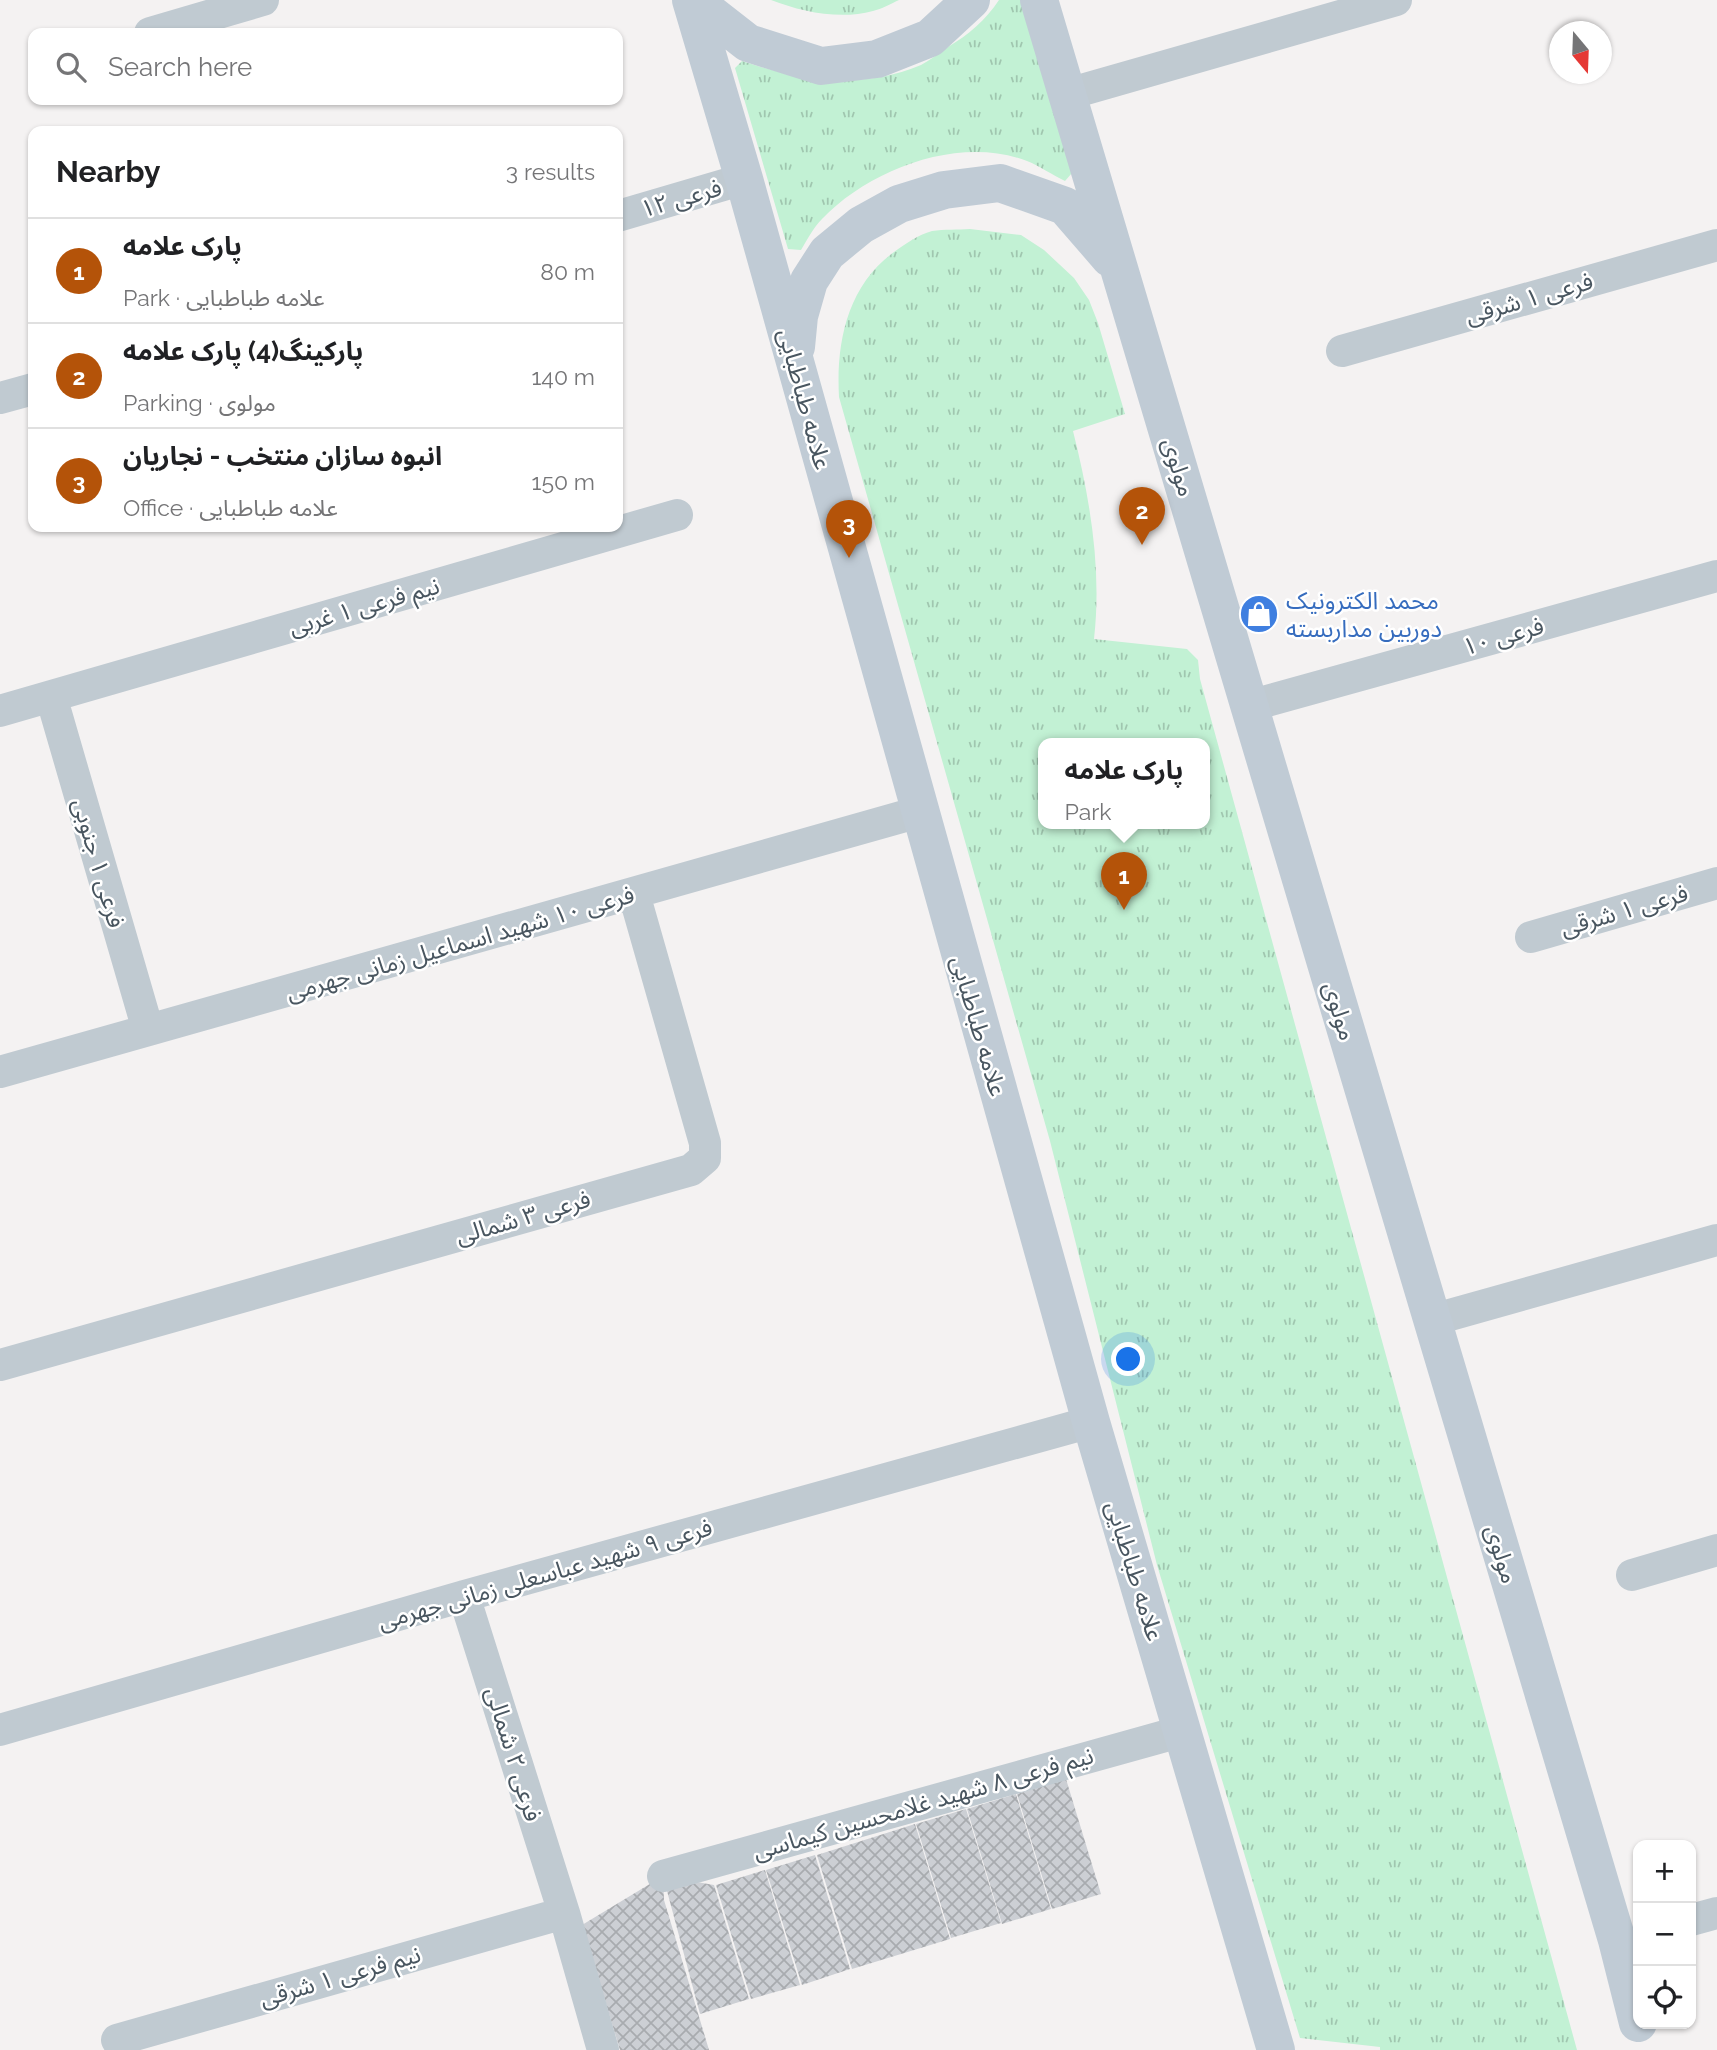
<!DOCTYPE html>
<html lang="en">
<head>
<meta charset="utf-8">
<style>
  body { margin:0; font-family:Raleway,"Noto Sans Arabic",sans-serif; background:#f6f6f6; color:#202124 }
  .controls { position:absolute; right:21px; bottom:21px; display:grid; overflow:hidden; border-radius:14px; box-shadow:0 2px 5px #0004 }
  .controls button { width:63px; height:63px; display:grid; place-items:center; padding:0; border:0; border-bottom:2px solid #e0e0e0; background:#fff; color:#202124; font:35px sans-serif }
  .compass { position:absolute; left:1549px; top:21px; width:63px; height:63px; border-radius:50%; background:#fff; box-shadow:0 2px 5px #0004; rotate:161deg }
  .you { position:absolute; left:1129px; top:1360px; width:24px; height:24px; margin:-18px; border:5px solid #fff; border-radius:50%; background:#1a73e8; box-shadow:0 0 0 10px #1a73e833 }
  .badge { display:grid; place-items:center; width:46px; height:46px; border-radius:50%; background:#b45309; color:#fff; font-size:23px; font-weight:700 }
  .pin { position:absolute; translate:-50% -58px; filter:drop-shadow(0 2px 4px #0008) }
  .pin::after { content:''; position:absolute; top:37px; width:24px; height:21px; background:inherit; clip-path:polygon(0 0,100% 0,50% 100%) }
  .popup { position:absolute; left:1038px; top:738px; width:172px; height:91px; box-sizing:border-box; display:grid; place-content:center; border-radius:14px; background:#fff; filter:drop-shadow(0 2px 5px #0005); font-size:23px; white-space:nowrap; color:#757577 }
  .popup b { font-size:26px; color:#202124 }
  .popup::after { content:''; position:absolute; left:50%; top:100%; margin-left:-14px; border:14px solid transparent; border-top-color:#fff }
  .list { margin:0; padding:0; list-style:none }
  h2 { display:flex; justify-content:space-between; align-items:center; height:91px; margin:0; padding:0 28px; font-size:30px }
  h2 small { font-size:23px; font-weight:400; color:#757577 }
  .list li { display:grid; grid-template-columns:46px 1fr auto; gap:21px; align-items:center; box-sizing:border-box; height:105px; padding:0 28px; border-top:2px solid #e0e0e0 }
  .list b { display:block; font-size:26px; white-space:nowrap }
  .list p { margin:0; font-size:23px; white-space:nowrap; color:#757577 }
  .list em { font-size:23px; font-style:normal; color:#757577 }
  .icon { flex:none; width:38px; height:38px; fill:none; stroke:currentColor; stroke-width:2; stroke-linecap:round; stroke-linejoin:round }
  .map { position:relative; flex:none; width:1717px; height:2050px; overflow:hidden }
  .search { position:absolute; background:#fff; box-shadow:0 2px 5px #0004; left:28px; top:28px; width:595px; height:77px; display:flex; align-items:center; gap:18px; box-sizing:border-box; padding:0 24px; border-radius:14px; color:#757577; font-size:26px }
  .panel { position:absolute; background:#fff; box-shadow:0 2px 5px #0004; left:28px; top:126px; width:595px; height:406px; border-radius:14px }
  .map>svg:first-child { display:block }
  .park { fill:url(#park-tufts); fill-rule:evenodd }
  .building { fill:url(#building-cross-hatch) }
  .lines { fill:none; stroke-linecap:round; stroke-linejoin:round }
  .street { stroke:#c0cad1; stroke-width:32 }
  .secondary { stroke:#c0cbd5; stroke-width:38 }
  .labels { text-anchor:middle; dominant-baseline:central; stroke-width:5; stroke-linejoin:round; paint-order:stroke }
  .street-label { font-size:24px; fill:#495660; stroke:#fff }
  .shop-label { font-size:24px; fill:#366cbe; stroke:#fff; text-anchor:start }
</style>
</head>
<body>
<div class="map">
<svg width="1717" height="2050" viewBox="0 0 1717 2050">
  <defs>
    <pattern id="park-tufts" width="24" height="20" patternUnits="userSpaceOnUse" patternTransform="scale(1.75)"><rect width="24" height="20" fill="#c2f1d4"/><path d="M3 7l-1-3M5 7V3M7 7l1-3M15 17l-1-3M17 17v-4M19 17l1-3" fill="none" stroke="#a0c6af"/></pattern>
    <pattern id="building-cross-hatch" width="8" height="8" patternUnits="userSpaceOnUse" patternTransform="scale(1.75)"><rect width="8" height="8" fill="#cccfd4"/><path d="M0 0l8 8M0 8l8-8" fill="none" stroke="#a8abaf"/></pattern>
  </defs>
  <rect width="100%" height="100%" fill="#f4f2f2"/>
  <path class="park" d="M771,0H899C890,4 882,9 873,11C840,20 802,12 771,0Z
    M999,0H1025L1072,173L1065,181C1052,175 1040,166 1027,161C959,135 870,169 822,219C813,228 807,240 801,250L788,249L735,68L742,61C801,81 861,90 921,65C930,60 939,53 948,47C968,35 986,20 999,0Z
    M970,229L1021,235L1044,250L1074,278L1089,300L1098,323L1125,414L1073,431C1090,499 1102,569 1094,639L1187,649L1198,660L1200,679L1577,2050H1380V2047L1300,2038L1157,1565L1050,1141L839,397C836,343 847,286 894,252C905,244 918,235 932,231C944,229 958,230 970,229ZM1044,744H1204V824H1044Z"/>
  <path class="building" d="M1066,1779L1101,1894L1052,1909L1017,1794Z
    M1016,1794L1051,1909L1002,1924L967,1809Z
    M966,1809L1001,1923L951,1938L916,1824Z
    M915,1824L950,1939L852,1969L817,1855Z
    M815,1855L850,1969L802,1985L766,1870Z
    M765,1870L800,1985L751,1999L716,1885Z
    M663,1876L714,1885L749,1999L700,2014Z
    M663,1876L664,1900L709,2050H620L582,1925Z"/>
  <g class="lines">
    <path class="street" d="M150,33L263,0
      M1068,94L1396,0
      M618,216L744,179
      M1342,351L1717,245
      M0,398L33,389
      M51,696L148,1030
      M1249,706L1717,576
      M0,711L677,515
      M1531,937L1717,883
      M0,1072L919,812
      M1432,1320L1717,1240
      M0,1365L691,1170L705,1158V1143L634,894
      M1632,1575L1717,1550
      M464,1596L564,1913L603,2050
      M0,1730L464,1596L1091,1422
      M663,1876L1183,1731
      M1691,1920L1717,1913
      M117,2040L564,1913"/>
    <path class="secondary" d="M691,0L744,179L1091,1422L1276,2050
      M693,0L748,43L821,66L877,59L930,38L971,0
      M1039,0L1617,1940L1638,2023
      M796,347L799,316L809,281L827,253L861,225L899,204L944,190L1000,183L1065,206L1110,258"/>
  </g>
  <defs>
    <g id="shop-disc" transform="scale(2.0125)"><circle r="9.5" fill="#3f7fe0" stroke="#fff"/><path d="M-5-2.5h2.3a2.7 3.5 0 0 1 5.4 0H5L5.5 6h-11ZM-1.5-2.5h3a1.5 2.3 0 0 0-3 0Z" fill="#fff"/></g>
  </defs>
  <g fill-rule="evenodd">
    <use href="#shop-disc" x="1259" y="614"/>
  </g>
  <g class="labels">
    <g class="street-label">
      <text transform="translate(681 198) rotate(-16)">فرعی ۱۲</text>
      <text transform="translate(1529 298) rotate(-16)">فرعی ۱ شرقی</text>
      <text transform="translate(805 399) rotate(75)">علامه طباطبایی</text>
      <text transform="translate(1179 467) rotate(73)">مولوی</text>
      <text transform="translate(364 606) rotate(-16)">نیم فرعی ۱ غربی</text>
      <text transform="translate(1503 636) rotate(-16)">فرعی ۱۰</text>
      <text transform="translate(99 863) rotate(74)">فرعی ۱ جنوبی</text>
      <text transform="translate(1624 910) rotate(-16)">فرعی ۱ شرقی</text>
      <text transform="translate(460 943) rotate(-16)">فرعی ۱۰ شهید اسماعیل زمانی جهرمی</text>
      <text transform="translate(1340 1011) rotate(73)">مولوی</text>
      <text transform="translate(979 1026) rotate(74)">علامه طباطبایی</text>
      <text transform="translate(523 1217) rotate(-16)">فرعی ۳ شمالی</text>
      <text transform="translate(1502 1554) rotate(73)">مولوی</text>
      <text transform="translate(1135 1571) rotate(73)">علامه طباطبایی</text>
      <text transform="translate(545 1574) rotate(-16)">فرعی ۹ شهید عباسعلی زمانی جهرمی</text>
      <text transform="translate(514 1754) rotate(73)">فرعی ۲ شمالی</text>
      <text transform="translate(923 1803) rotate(-16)">نیم فرعی ۸ شهید غلامحسین کیماسی</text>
      <text transform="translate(340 1976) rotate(-16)">نیم فرعی ۱ شرقی</text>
    </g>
    <g class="shop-label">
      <text x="1286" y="600">محمد الکترونیک<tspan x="1286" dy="28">دوربین مداربسته</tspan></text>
    </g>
  </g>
</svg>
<div class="controls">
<button>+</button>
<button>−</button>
<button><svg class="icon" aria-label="locate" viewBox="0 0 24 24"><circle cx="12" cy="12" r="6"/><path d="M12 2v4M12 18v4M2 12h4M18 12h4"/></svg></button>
</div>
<svg class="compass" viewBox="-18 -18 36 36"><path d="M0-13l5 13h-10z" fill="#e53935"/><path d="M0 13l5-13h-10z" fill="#757577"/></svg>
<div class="you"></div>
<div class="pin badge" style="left:1124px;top:910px">1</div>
<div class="popup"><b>پارک علامه</b>Park</div>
<div class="pin badge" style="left:1142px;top:545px">2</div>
<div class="pin badge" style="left:849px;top:558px">3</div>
<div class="search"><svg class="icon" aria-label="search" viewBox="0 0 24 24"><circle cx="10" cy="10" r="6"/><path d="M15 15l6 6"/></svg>Search here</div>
<section class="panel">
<h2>Nearby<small>3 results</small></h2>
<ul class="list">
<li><span class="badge">1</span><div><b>پارک علامه</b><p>Park · علامه طباطبایی</p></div><em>80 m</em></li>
<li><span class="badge">2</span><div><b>پارکینگ(4) پارک علامه</b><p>Parking · مولوی</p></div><em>140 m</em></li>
<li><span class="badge">3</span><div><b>انبوه سازان منتخب - نجاریان</b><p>Office · علامه طباطبایی</p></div><em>150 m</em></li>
</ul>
</section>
</div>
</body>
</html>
